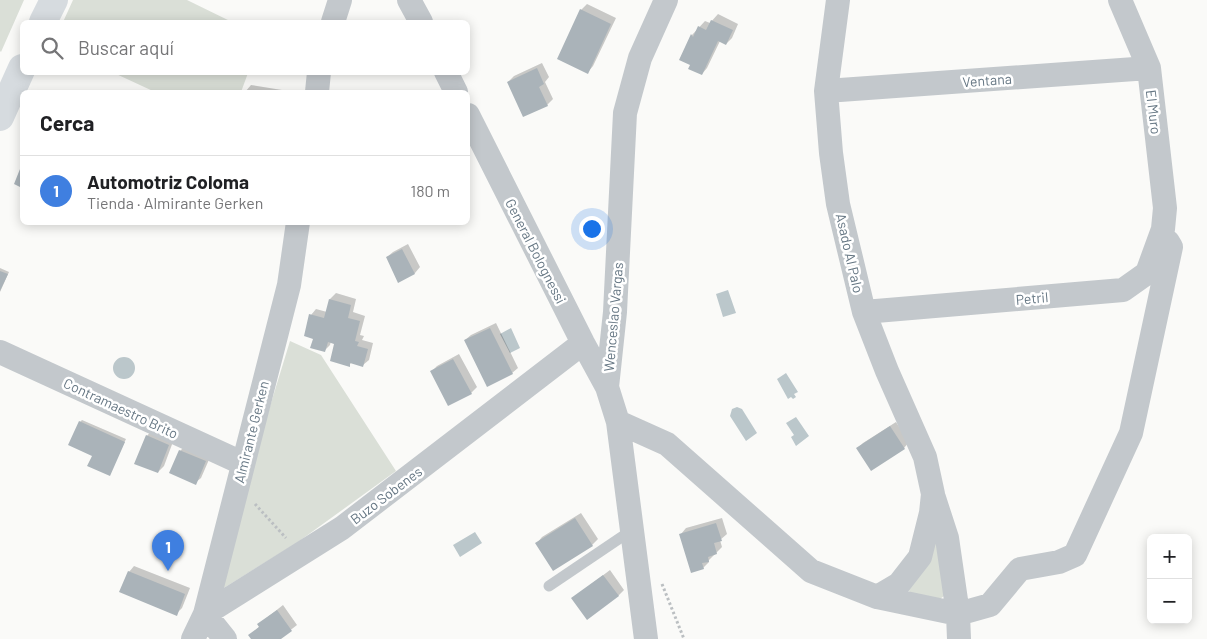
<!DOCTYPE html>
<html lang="es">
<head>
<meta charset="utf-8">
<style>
  body { margin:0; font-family:Barlow,sans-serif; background:#f6f6f6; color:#202124 }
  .controls { position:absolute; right:15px; bottom:15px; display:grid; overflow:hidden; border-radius:8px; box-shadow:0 2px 12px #0003 }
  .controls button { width:45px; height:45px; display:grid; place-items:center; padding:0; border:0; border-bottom:1px solid #e0e0e0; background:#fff; color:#202124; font:25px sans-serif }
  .you { position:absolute; left:591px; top:228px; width:18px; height:18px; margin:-12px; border:4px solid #fff; border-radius:50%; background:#1a73e8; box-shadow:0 0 0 8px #1a73e833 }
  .badge { display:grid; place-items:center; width:32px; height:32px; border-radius:50%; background:#7c3aed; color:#fff; font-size:16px; font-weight:700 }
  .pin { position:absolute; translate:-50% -41px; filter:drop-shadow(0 1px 2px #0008) }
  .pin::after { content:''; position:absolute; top:26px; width:18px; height:15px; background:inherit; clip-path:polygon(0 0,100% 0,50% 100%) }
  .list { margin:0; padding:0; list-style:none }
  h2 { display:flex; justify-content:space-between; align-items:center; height:65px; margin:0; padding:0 20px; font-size:21px }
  h2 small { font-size:16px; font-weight:400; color:#757577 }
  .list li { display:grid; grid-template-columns:32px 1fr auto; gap:15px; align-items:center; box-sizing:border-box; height:70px; padding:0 20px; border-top:1px solid #e0e0e0 }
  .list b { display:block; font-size:19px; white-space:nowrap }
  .list p { margin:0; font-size:16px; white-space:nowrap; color:#757577 }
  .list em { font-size:16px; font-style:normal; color:#757577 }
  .icon { flex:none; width:28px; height:28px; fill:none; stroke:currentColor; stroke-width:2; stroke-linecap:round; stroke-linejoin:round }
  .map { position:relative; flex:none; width:1207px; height:639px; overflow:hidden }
  .search { position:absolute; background:#fff; box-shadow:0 2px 12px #0003; left:20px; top:20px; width:450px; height:55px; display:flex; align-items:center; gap:12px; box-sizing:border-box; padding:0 18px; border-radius:8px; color:#757577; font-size:19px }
  .panel { position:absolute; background:#fff; box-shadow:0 2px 12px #0003; left:20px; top:90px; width:450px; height:135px; border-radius:8px }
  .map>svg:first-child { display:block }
  .green { fill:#dadfd7 }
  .water { fill:#bbc7cb }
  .shadow { fill:#0003 }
  .building { fill:#aab3b9 }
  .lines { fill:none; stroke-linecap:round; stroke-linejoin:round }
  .path { stroke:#bbbfc2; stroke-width:3; stroke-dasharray:2.5 2.5; stroke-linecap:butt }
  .lane { stroke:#c3c8cc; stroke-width:11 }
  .street { stroke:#c3c8cc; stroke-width:24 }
  .secondary { stroke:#d6dbdf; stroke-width:28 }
  .labels { text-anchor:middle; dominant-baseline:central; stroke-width:5; stroke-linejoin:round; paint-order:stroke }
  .street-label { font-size:14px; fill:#657683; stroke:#fff }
</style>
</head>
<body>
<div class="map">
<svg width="1207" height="639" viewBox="0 0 1207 639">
  <rect width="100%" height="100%" fill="#fafaf8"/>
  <path class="green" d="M0,0H24L1,52L0,51Z
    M73,0H187L232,22H63Z
    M114,73H248L241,92H155Z
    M290,341L321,355L396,471L298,542L219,591L245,488Z
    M939,536L947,594L934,603L910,594L908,586Z"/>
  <path class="water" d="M728,290L736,313L723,317L716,294Z
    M511,328L520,348L510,353L500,334Z
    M113 368a11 11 0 1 1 22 0a11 11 0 1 1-22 0Z
    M786,373L798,392L794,394L796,397L793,399L791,397L788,399L777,379Z
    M737,407L742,409L757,433L746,441L730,416L732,409Z
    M796,417L809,436L796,446L791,437L794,435L786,423Z
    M475,532L482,543L460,557L453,545Z"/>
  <path class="shadow" d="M587,4L616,18L593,66L588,72L581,10Z
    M718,14L738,24L732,38L726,44L720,41L707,68L702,74L692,65L680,59L692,35L705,21L710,23Z
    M542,63L549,77L545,82L553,99L547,105L508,82L514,76Z
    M251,85L282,90V92H245Z
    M408,244L420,267L415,273L398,281L387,257L393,252Z
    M0,268L9,272L0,292Z
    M336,293L356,299L353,312L365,316L360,335L364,336L362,340L373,343L369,360L363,365L352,362L349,365L336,343L331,341L330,345L324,351L314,338L311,315L316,309L327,312L330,299Z
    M496,323L518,368L512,373L465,340L471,335Z
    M459,354L477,387L471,393L432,371L437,366Z
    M82,420L126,439L109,475L94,455L80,422Z
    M896,422L909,442L904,448H858L863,443Z
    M152,430L174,439L164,466L158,472L147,436Z
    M186,445L211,455L201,478L195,483L180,451Z
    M581,513L598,539L592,545L537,543L542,537Z
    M722,518L727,534L720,540L722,547L709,560V562L703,568L681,534L686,528Z
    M134,566L190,588L182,608L176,614L129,572Z
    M610,570L624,590L618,596L573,598Z
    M283,605L297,625L279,639H253L250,635L260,626L259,624Z"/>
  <path class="building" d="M580,9L611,24L588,74L557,59Z
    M711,20L733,30L726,45L718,41L702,75L688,69L690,65L679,60L691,34L693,37L698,26L706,30Z
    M537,68L544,84L539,87L548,106L523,117L507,82Z
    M22,164V188L14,184Z
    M402,249L415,274L398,283L386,257Z
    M0,271L8,274L0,291Z
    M329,299L351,305L348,318L360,321L355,341L359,342L357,346L368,349L363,367L350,363V367L330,361L334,344L328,342L325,352L310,348L313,339L304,336L309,314L324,318Z
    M490,328L513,374L487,387L464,340Z
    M453,359L472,394L448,406L430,371Z
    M79,421L125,442L110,476L87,466L92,456L68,445Z
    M890,426L905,449L871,471L856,448Z
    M146,435L169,445L158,473L134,464Z
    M179,450L206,461L196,485L169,473Z
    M575,518L593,546L553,571L535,543Z
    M716,523L722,541L714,543L717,554L708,557L709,562L702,563L704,569L691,573L679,534Z
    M128,571L185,594L177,616L119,592Z
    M603,575L619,596L587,620L571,598Z
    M277,610L292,631L281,639H251L248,635L259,627L257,624Z"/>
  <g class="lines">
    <path class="path" d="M255,504L286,538
      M662,584L684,639"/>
    <path class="lane" d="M549,586L632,530"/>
    <path class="street" d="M409,0L421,22
      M333,22L340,0
      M446,72L456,92
      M826,91L1149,68
      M317,92L319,72
      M468,115L583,343L607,387
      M864,312L1123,290L1147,273L1163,229L1165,208L1149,68L1120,0
      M0,352L242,463
      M618,422L667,444L811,571L877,597L899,584L920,557L931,513L933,494L925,457L887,371L864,312L838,204L831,153L826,91L838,0
      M934,498L947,538L958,614L959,639
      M877,597L958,614L990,605L1020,569L1059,562L1075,555L1131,433L1171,247L1168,242
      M205,614L342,528L583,343
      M205,614L225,639
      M193,639L205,614L289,285L298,222
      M646,639L618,422L607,387L615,312L625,113L640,58L666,0"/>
    <path class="secondary" d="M43,22L54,0
      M0,117L22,68"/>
  </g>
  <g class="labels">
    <g class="street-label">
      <text transform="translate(987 80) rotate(-4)">Ventana</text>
      <text transform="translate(1154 112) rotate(83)">El Muro</text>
      <text transform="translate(536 251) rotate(63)">General Bolognessi</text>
      <text transform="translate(850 253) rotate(77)">Asado Al Palo</text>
      <text transform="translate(1032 298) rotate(-5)">Petril</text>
      <text transform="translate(613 317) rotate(-85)">Wenceslao Vargas</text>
      <text transform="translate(121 408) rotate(25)">Contramaestro Brito</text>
      <text transform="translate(251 432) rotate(-76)">Almirante Gerken</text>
      <text transform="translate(386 495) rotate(-37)">Buzo Sobenes</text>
    </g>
  </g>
</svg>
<div class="controls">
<button>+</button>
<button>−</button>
</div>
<div class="you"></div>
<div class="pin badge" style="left:168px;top:571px;background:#3f7fe0">1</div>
<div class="search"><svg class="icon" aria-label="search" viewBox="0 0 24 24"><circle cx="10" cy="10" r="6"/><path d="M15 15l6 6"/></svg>Buscar aquí</div>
<section class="panel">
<h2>Cerca<small></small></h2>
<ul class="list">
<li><span class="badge" style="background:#3f7fe0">1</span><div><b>Automotriz Coloma</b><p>Tienda · Almirante Gerken</p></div><em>180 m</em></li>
</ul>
</section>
</div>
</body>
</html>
